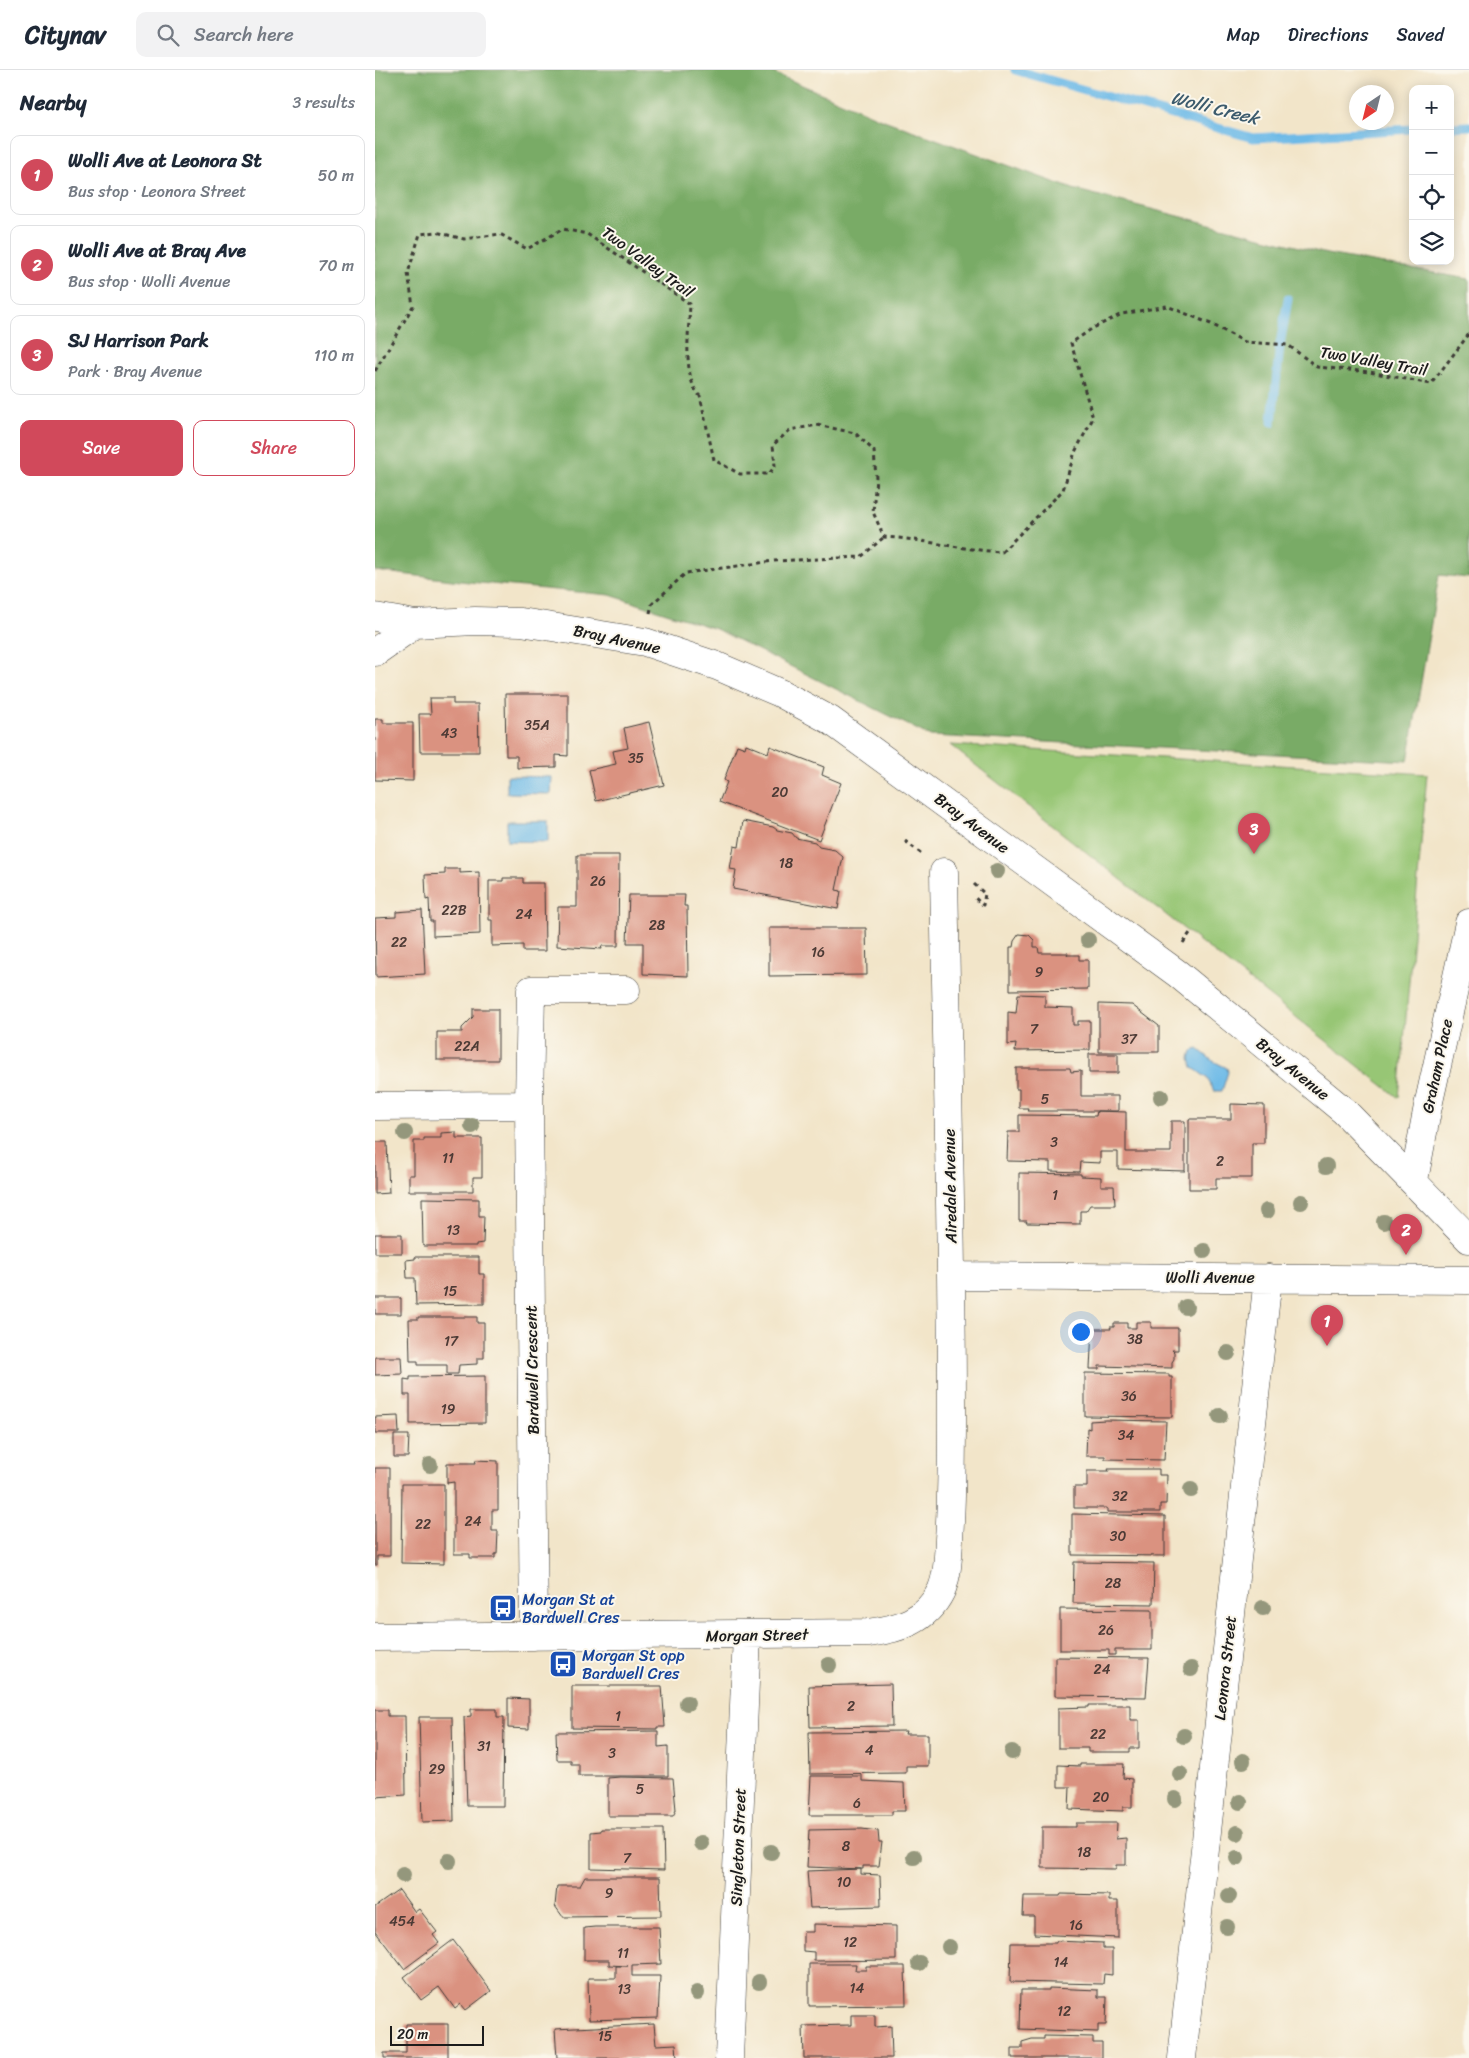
<!DOCTYPE html>
<html lang="en">
<head>
<meta charset="utf-8">
<style>
  body { margin:0; font-family:Sriracha,sans-serif; background:#f2f2f3; color:#1f2937 }
  .controls { position:absolute; right:15px; top:15px; display:grid; overflow:hidden; border-radius:10px; box-shadow:0 2px 12px #0003 }
  .controls button { width:45px; height:45px; display:grid; place-items:center; padding:0; border:0; border-bottom:1px solid #e0e1e3; background:#fff; color:#1f2937; font:25px sans-serif }
  .compass { position:absolute; left:974px; top:15px; width:45px; height:45px; border-radius:50%; background:#fff; box-shadow:0 2px 12px #0003; rotate:215deg }
  .scale { position:absolute; left:15px; bottom:12px; width:94px; box-sizing:border-box; padding-left:5px; border:2px solid #1c1c1c; border-top:0; font-size:14px; line-height:18px; white-space:nowrap; color:#1c1c1c; -webkit-text-stroke:4px #fbf7ec; paint-order:stroke }
  .you { position:absolute; left:705px; top:1261px; width:18px; height:18px; margin:-12px; border:4px solid #fff; border-radius:50%; background:#1a73e8; box-shadow:0 0 0 8px #1a73e833 }
  .badge { display:grid; place-items:center; width:32px; height:32px; border-radius:50%; background:#d1495b; color:#fff; font-size:16px; font-weight:700 }
  .pin { position:absolute; translate:-50% -41px; filter:drop-shadow(0 1px 2px #0008) }
  .pin::after { content:''; position:absolute; top:26px; width:18px; height:15px; background:inherit; clip-path:polygon(0 0,100% 0,50% 100%) }
  .list { margin:0; padding:0; list-style:none }
  h2 { display:flex; justify-content:space-between; align-items:center; height:65px; margin:0; padding:0 20px; font-size:21px }
  h2 small { font-size:16px; font-weight:400; color:#747a83 }
  .list li { display:grid; grid-template-columns:32px 1fr auto; gap:15px; align-items:center; box-sizing:border-box; height:80px; margin:0 10px 10px; padding:0 10px; border:1px solid #e0e1e3; border-radius:10px }
  .list b { display:block; font-size:19px; white-space:nowrap }
  .list p { margin:0; font-size:16px; white-space:nowrap; color:#747a83 }
  .list em { font-size:16px; font-style:normal; color:#747a83 }
  .actions { display:flex; gap:10px; padding:15px 20px }
  .actions a { flex:1; padding:11px 0; border:1px solid #d1495b; border-radius:10px; text-align:center; font-size:18px; color:#d1495b }
  .actions .main { background:#d1495b; color:#fff }
  .icon { flex:none; width:28px; height:28px; fill:none; stroke:currentColor; stroke-width:2; stroke-linecap:round; stroke-linejoin:round }
  .map { position:relative; flex:none; width:1094px; height:1988px; overflow:hidden }
  header { display:flex; align-items:center; gap:30px; box-sizing:border-box; height:70px; padding:0 25px; background:#fff; border-bottom:1px solid #e0e1e3 }
  header strong { font-size:24px }
  nav { display:flex; gap:28px; margin-inline-start:auto; font-size:18px }
  .search { width:350px; height:45px; background:#f2f2f3; display:flex; align-items:center; gap:12px; box-sizing:border-box; padding:0 18px; border-radius:10px; color:#747a83; font-size:19px }
  main { display:flex }
  aside { flex:1; background:#fff }
  .map>svg:first-child { display:block }
  .green { fill:#97c674; stroke:#5a7148 }
  .forest { fill:#79ab66; stroke:#4a6441 }
  .water { fill:#6dbae7; stroke:#446b82 }
  .lines { fill:none; stroke-linecap:round; stroke-linejoin:round }
  .stream { stroke:#6dbae7; stroke-width:9 }
  .building { fill:#da9280 }
  .street-casing { stroke:#3c3a36; stroke-width:29 }
  .path { stroke:#3c3a36; stroke-width:3; stroke-dasharray:4 4; stroke-linecap:butt }
  .street { stroke:#fff; stroke-width:28 }
  .tree { fill:#94977b }
  .labels { text-anchor:middle; dominant-baseline:central; stroke-width:4; stroke-linejoin:round; paint-order:stroke }
  .number-label { font-size:14px; fill:#4c3a35 }
  .street-label { font-size:16px; fill:#1c1c1c; stroke:#fbf7ec }
  .transit-label { font-size:16px; fill:#164399; stroke:#fbf7ec; text-anchor:start }
  .water-label { font-size:18px; font-style:italic; fill:#3c5b6d; stroke:#fbf7ec }
</style>
</head>
<body>
<header>
<strong>Citynav</strong>
<div class="search"><svg class="icon" aria-label="search" viewBox="0 0 24 24"><circle cx="10" cy="10" r="6"/><path d="M15 15l6 6"/></svg>Search here</div>
<nav><a>Map</a><a>Directions</a><a>Saved</a></nav>
</header>
<main>
<aside>
<h2>Nearby<small>3 results</small></h2>
<ul class="list">
<li><span class="badge">1</span><div><b>Wolli Ave at Leonora St</b><p>Bus stop · Leonora Street</p></div><em>50 m</em></li>
<li><span class="badge">2</span><div><b>Wolli Ave at Bray Ave</b><p>Bus stop · Wolli Avenue</p></div><em>70 m</em></li>
<li><span class="badge">3</span><div><b>SJ Harrison Park</b><p>Park · Bray Avenue</p></div><em>110 m</em></li>
</ul>
<div class="actions"><a class="main">Save</a><a>Share</a></div>
</aside>
<div class="map">
<svg width="1094" height="1988" viewBox="0 0 1094 1988">
  <rect width="100%" height="100%" fill="#fbf7ec"/>
  <filter id="ink" filterUnits="userSpaceOnUse"><feTurbulence type="fractalNoise" baseFrequency=".02" numOctaves="2"/><feDisplacementMap in="SourceGraphic" scale="10" xChannelSelector="R" yChannelSelector="G"/><feConvolveMatrix kernelMatrix="1 2 1 2 8 2 1 2 1" color-interpolation-filters="sRGB"/></filter>
  <filter id="wash" filterUnits="userSpaceOnUse"><feTurbulence type="fractalNoise" baseFrequency=".0096" numOctaves="4" result="noise"/><feDisplacementMap in="SourceGraphic" scale="20" xChannelSelector="R" yChannelSelector="G"/><feGaussianBlur stdDeviation="1.12" result="paint"/><feColorMatrix in="noise" values="0 0 0 0 0 0 0 0 0 0 0 0 0 0 0 0 0 1.4 0 .05"/><feComposite in="paint" operator="in"/></filter>
  <g filter="url(#wash)">
    <rect width="100%" height="100%" fill="#f2e5c9"/>
    <path class="green" d="M575,675L1052,704L1024,1028Z"/>
    <path class="forest" d="M0,0H392L506,49L698,119L952,184L1094,209V508L1064,505L1033,691L555,666L341,559L235,525L94,512L0,501Z"/>
    <path class="water" d="M132,706L177,707L176,724L132,723Z
      M132,751H173V772L132,771Z
      M823,979L838,991L852,998L853,1002L847,1021H839L832,1008L817,997L815,988L817,981Z"/>
    <g class="lines">
      <path class="stream" d="M640,0L878,68L1038,59
        M1075,57L1094,56
        M897,352L905,274L913,229"/>
    </g>
    <g id="blocks">
      <path class="building" d="M130,624H193V686L181,685V697L142,698V686H131Z
        M55,628H78V634H103L104,682H45L44,644H56Z
        M0,649H8V653H38V711L0,710Z
        M274,652L289,715L221,731L214,700L241,694L238,681L253,678L249,658Z
        M371,674L393,683L395,676L449,697L447,705L466,713L444,770L344,732L352,712L349,710L362,675L370,678Z
        M368,751L398,757L402,760L417,763L421,768L440,772L444,777L460,780L468,787L461,820L466,821L463,839L358,819L361,800L355,799L359,776L364,777Z
        M202,785H244L243,876H226L227,879L182,876L183,837H202Z
        M70,799H85V803L104,802L105,864L58,866V851H55L54,829L51,830L50,805L70,804Z
        M128,808H148V813H169L170,881H148V875L117,876V850H114V811H128Z
        M254,825H310L309,836H312L313,906L268,904V873H252Z
        M47,840L50,904L1,907L0,848L21,847V842Z
        M394,858H491L492,905L394,906Z
        M644,864L654,865L659,870V877H663L664,883H693L692,885H704V890H713V919L635,920V877H638L639,871Z
        M643,924L670,925V937L698,938V955H703V951H715V980L640,981L641,974L633,975V942L641,943Z
        M724,934L757,935L784,956V982H724Z
        M98,939H123V990H62V962H87V958L98,947Z
        M714,984H743V1003H714Z
        M641,998H695L696,1002L706,1001V1026H743V1041H652L653,1038H644V1019H641Z
        M856,1034L889,1035V1073H877V1108H841V1119H814V1049H856Z
        M722,1041L751,1042V1082H796V1051H810V1101L743,1099V1082H725V1093L705,1092L704,1102L675,1101V1092L632,1091L633,1062H644V1045L721,1046Z
        M81,1062V1068H107V1107H98V1121H34V1105H39V1071H49V1068H66V1063Z
        M0,1072H12L14,1123L0,1124Z
        M644,1103L706,1104V1106L726,1107V1116H739L740,1135H715L711,1141H705V1154L651,1153L652,1151H644Z
        M47,1128L104,1129V1146H109L108,1173L101,1174V1176H48Z
        M0,1164H27V1183H0Z
        M40,1187H104V1204H109V1234L41,1235L40,1208H32L31,1190L40,1189Z
        M0,1228H26V1244H0Z
        M43,1247H102V1253H109V1288H102V1294L84,1295L83,1304H72V1295H43V1291H35L34,1249H43Z
        M761,1252H776V1258H803V1280H797L799,1282V1289L797,1292V1298L724,1296V1299H715L717,1259H736L735,1257H739V1253H752V1258H761Z
        M0,1287H26L27,1304L0,1305Z
        M710,1303L794,1304V1307H797V1347L710,1346Z
        M110,1306V1353L35,1354V1325H29V1309L35,1310V1307Z
        M23,1346L24,1363H0V1347Z
        M730,1350L791,1351L789,1390L730,1389V1386H711L712,1358L715,1359V1351Z
        M19,1365H34L33,1387H19Z
        M100,1390L123,1391V1440H117V1461H123L122,1484H120V1488H95V1484H79V1412L72,1413V1393H101Z
        M0,1398H15V1486H2V1495H0Z
        M733,1399H784V1405H792L791,1434H785V1442H732V1438H699V1417H712V1401H734Z
        M27,1414H69V1494L26,1493Z
        M697,1444L790,1446V1486L697,1485Z
        M699,1492L779,1493L778,1534L698,1533Z
        M685,1539L777,1540V1580H740V1585H734V1580H685Z
        M680,1587L774,1588L771,1627L680,1626Z
        M516,1614L517,1656L435,1657L434,1616Z
        M197,1616H287L290,1657H282V1659L197,1658Z
        M133,1628L154,1629V1659L133,1658Z
        M714,1635H755V1650H764V1678H755V1682H713V1678H683V1638L714,1637Z
        M96,1639H122V1647H129L128,1736H92L89,1647L96,1646Z
        M0,1640H13V1646H30L31,1725L0,1727Z
        M44,1647H77L79,1751L47,1752Z
        M283,1661V1677L293,1676V1706H204V1694H196V1690H182L181,1662Z
        M531,1661L530,1664H553V1696H531V1703L435,1704L434,1662Z
        M705,1694H749L748,1708L757,1709V1737H748V1741L694,1739L695,1717H683V1695L705,1696Z
        M436,1706H487V1711L529,1713L530,1741H517V1745H434Z
        M245,1707L298,1708L301,1740L298,1746H233V1708Z
        M701,1753H742L741,1769L751,1768V1795H741V1799L667,1798V1757H701Z
        M226,1759H288L289,1800L216,1798V1762L226,1761Z
        M487,1759L503,1761L504,1772H507L504,1796H488V1799L432,1797L434,1760Z
        M486,1799V1804L505,1805L506,1836L435,1838L432,1801Z
        M210,1807H285L286,1846L188,1847L180,1836L182,1816H205Z
        M24,1820L40,1842L44,1839L62,1862L58,1865L64,1873L29,1899L0,1861V1837Z
        M686,1824L734,1825V1831H743V1868L659,1864V1846H648L649,1826H685Z
        M438,1854L521,1856V1890L439,1891V1882L428,1881V1862H438Z
        M220,1857H284L286,1894L257,1895V1906H285L283,1948L214,1950L213,1908H241V1896H253L234,1895V1890H209V1858Z
        M78,1870L116,1921L91,1940L86,1934L80,1939L64,1917L46,1930L29,1907Z
        M681,1871L728,1873V1879H737V1905L729,1904L728,1914L635,1912L636,1873H681Z
        M434,1894H481L480,1900H491V1896H530L531,1935L434,1936Z
        M674,1918L723,1920V1927H732L731,1955H723V1962L645,1959L646,1920H674Z
        M476,1945H500V1957L516,1956L517,1988H429L428,1956L476,1955Z
        M31,1954H73V1988H9V1983H31Z
        M279,1954L281,1975L301,1974L302,1988H182L180,1959Z
        M669,1966L718,1967V1973H727V1988H637V1978H647V1972L657,1969H669Z"/>
    </g>
  </g>
  <g filter="url(#ink)">
    <use href="#blocks" fill-opacity="0" stroke="#3c3a36" stroke-width="1"/>
    <g class="lines">
      <g class="street-casing">
        <path id="street" d="M0,547L40,554L100,551L146,552L270,572L342,596L405,623L455,650L803,904L969,1041L1094,1169
          M0,582L40,554
          M154,1035L156,920H251
          M0,1036L154,1035L159,1566
          M1039,1110L1053,1036L1094,853
          M577,1206L1094,1210
          M0,1567L493,1563C524,1559 551,1551 566,1521C573,1505 573,1486 574,1469C577,1427 577,1385 577,1343C577,1162 572,982 569,802
          M354,1988L372,1565
          M807,1988L893,1208"/>
      </g>
      <path class="path" d="M0,301L38,236L33,203L45,164L61,162L89,169L125,164L152,179L188,159L212,164L315,234C314,259 307,308 325,326L339,390L365,404H394L400,396L398,375L415,360L442,355L480,363L499,381L501,408L498,442L509,467C549,469 587,480 627,482L688,420L700,382L718,348L696,273L718,258L747,244L792,236L836,254L870,272L913,275L942,297L995,302L1056,314L1094,264
        M275,543L277,534L311,503L399,491L486,487L509,467
        M530,771L547,784
        M599,814L610,824L608,835L600,828
        M808,873L815,863"/>
      <use href="#street" class="street"/>
    </g>
    <g class="tree">
      <circle cx="622" cy="801" r="8"/>
      <circle cx="713" cy="870" r="8"/>
      <circle cx="786" cy="1027" r="8"/>
      <circle cx="97" cy="1056" r="8"/>
      <circle cx="30" cy="1063" r="8"/>
      <circle cx="951" cy="1096" r="8"/>
      <circle cx="926" cy="1132" r="8"/>
      <circle cx="892" cy="1141" r="8"/>
      <circle cx="1009" cy="1152" r="8"/>
      <circle cx="829" cy="1181" r="8"/>
      <circle cx="811" cy="1237" r="8"/>
      <circle cx="853" cy="1283" r="8"/>
      <circle cx="845" cy="1346" r="8"/>
      <circle cx="55" cy="1395" r="8"/>
      <circle cx="816" cy="1420" r="8"/>
      <circle cx="888" cy="1538" r="8"/>
      <circle cx="454" cy="1595" r="8"/>
      <circle cx="816" cy="1599" r="8"/>
      <circle cx="312" cy="1633" r="8"/>
      <circle cx="809" cy="1666" r="8"/>
      <circle cx="637" cy="1682" r="8"/>
      <circle cx="868" cy="1691" r="8"/>
      <circle cx="805" cy="1704" r="8"/>
      <circle cx="800" cy="1729" r="8"/>
      <circle cx="865" cy="1732" r="8"/>
      <circle cx="862" cy="1763" r="8"/>
      <circle cx="326" cy="1773" r="8"/>
      <circle cx="396" cy="1782" r="8"/>
      <circle cx="539" cy="1787" r="8"/>
      <circle cx="862" cy="1788" r="8"/>
      <circle cx="74" cy="1791" r="8"/>
      <circle cx="28" cy="1805" r="8"/>
      <circle cx="854" cy="1826" r="8"/>
      <circle cx="852" cy="1857" r="8"/>
      <circle cx="574" cy="1877" r="8"/>
      <circle cx="544" cy="1893" r="8"/>
      <circle cx="384" cy="1912" r="8"/>
      <circle cx="322" cy="1923" r="8"/>
    </g>
  </g>
  <defs>
    <g id="bus-square" transform="scale(1.4375)"><rect x="-9" y="-9" width="18" height="18" rx="4" fill="#1a4fb4" stroke="#fbf7ec"/><path d="M-5-6H5V4H4V6H2V4H-2V6H-4V4H-5ZM-3.5-4V0h7V-4ZM-3.5 1.2v1.5H-2V1.2ZM2 1.2v1.5H3.5V1.2Z" fill="#fff"/></g>
  </defs>
  <g fill-rule="evenodd">
    <use href="#bus-square" x="128" y="1538"/>
    <use href="#bus-square" x="188" y="1594"/>
  </g>
  <g class="labels">
    <g class="number-label">
      <text x="162" y="655">35A</text>
      <text x="74" y="663">43</text>
      <text x="261" y="688">35</text>
      <text x="405" y="722">20</text>
      <text x="411" y="793">18</text>
      <text x="223" y="811">26</text>
      <text x="79" y="840">22B</text>
      <text x="149" y="844">24</text>
      <text x="282" y="855">28</text>
      <text x="24" y="872">22</text>
      <text x="443" y="882">16</text>
      <text x="664" y="902">9</text>
      <text x="659" y="959">7</text>
      <text x="754" y="969">37</text>
      <text x="92" y="976">22A</text>
      <text x="670" y="1029">5</text>
      <text x="679" y="1072">3</text>
      <text x="73" y="1088">11</text>
      <text x="845" y="1091">2</text>
      <text x="680" y="1125">1</text>
      <text x="78" y="1160">13</text>
      <text x="75" y="1221">15</text>
      <text x="760" y="1269">38</text>
      <text x="76" y="1271">17</text>
      <text x="754" y="1326">36</text>
      <text x="73" y="1339">19</text>
      <text x="751" y="1365">34</text>
      <text x="745" y="1426">32</text>
      <text x="98" y="1451">24</text>
      <text x="48" y="1454">22</text>
      <text x="743" y="1466">30</text>
      <text x="738" y="1513">28</text>
      <text x="731" y="1560">26</text>
      <text x="727" y="1599">24</text>
      <text x="476" y="1636">2</text>
      <text x="243" y="1646">1</text>
      <text x="723" y="1664">22</text>
      <text x="109" y="1676">31</text>
      <text x="494" y="1680">4</text>
      <text x="237" y="1683">3</text>
      <text x="62" y="1699">29</text>
      <text x="265" y="1719">5</text>
      <text x="726" y="1727">20</text>
      <text x="482" y="1733">6</text>
      <text x="471" y="1776">8</text>
      <text x="709" y="1782">18</text>
      <text x="252" y="1788">7</text>
      <text x="469" y="1812">10</text>
      <text x="234" y="1823">9</text>
      <text x="27" y="1851">454</text>
      <text x="701" y="1855">16</text>
      <text x="475" y="1872">12</text>
      <text x="248" y="1883">11</text>
      <text x="686" y="1892">14</text>
      <text x="482" y="1918">14</text>
      <text x="249" y="1919">13</text>
      <text x="689" y="1941">12</text>
      <text x="230" y="1966">15</text>
    </g>
    <g class="street-label">
      <text transform="translate(273 192) rotate(36)">Two Valley Trail</text>
      <text transform="translate(999 291) rotate(10)">Two Valley Trail</text>
      <text transform="translate(242 569) rotate(12)">Bray Avenue</text>
      <text transform="translate(597 753) rotate(37)">Bray Avenue</text>
      <text transform="translate(1062 996) rotate(-78)">Graham Place</text>
      <text transform="translate(918 999) rotate(39)">Bray Avenue</text>
      <text transform="translate(575 1116) rotate(-91)">Airedale Avenue</text>
      <text x="835" y="1207">Wolli Avenue</text>
      <text transform="translate(157 1300) rotate(-91)">Bardwell Crescent</text>
      <text transform="translate(382 1565) rotate(-1)">Morgan Street</text>
      <text transform="translate(850 1598) rotate(-84)">Leonora Street</text>
      <text transform="translate(363 1777) rotate(-88)">Singleton Street</text>
    </g>
    <g class="transit-label">
      <text x="147" y="1529">Morgan St at<tspan x="147" dy="18">Bardwell Cres</tspan></text>
      <text x="207" y="1585">Morgan St opp<tspan x="207" dy="18">Bardwell Cres</tspan></text>
    </g>
    <g class="water-label">
      <text transform="translate(840 38) rotate(14)">Wolli Creek</text>
    </g>
  </g>
</svg>
<div class="controls">
<button>+</button>
<button>−</button>
<button><svg class="icon" aria-label="locate" viewBox="0 0 24 24"><circle cx="12" cy="12" r="6"/><path d="M12 2v4M12 18v4M2 12h4M18 12h4"/></svg></button>
<button><svg class="icon" aria-label="layers" viewBox="0 0 24 24"><path d="M12 4l9 5-9 5-9-5zM3 14l9 5 9-5"/></svg></button>
</div>
<svg class="compass" viewBox="-18 -18 36 36"><path d="M0-13l5 13h-10z" fill="#e53935"/><path d="M0 13l5-13h-10z" fill="#747a83"/></svg>
<div class="scale">20 m</div>
<div class="you"></div>
<div class="pin badge" style="left:952px;top:1276px">1</div>
<div class="pin badge" style="left:1031px;top:1185px">2</div>
<div class="pin badge" style="left:879px;top:784px">3</div>
</div>
</main>
</body>
</html>
